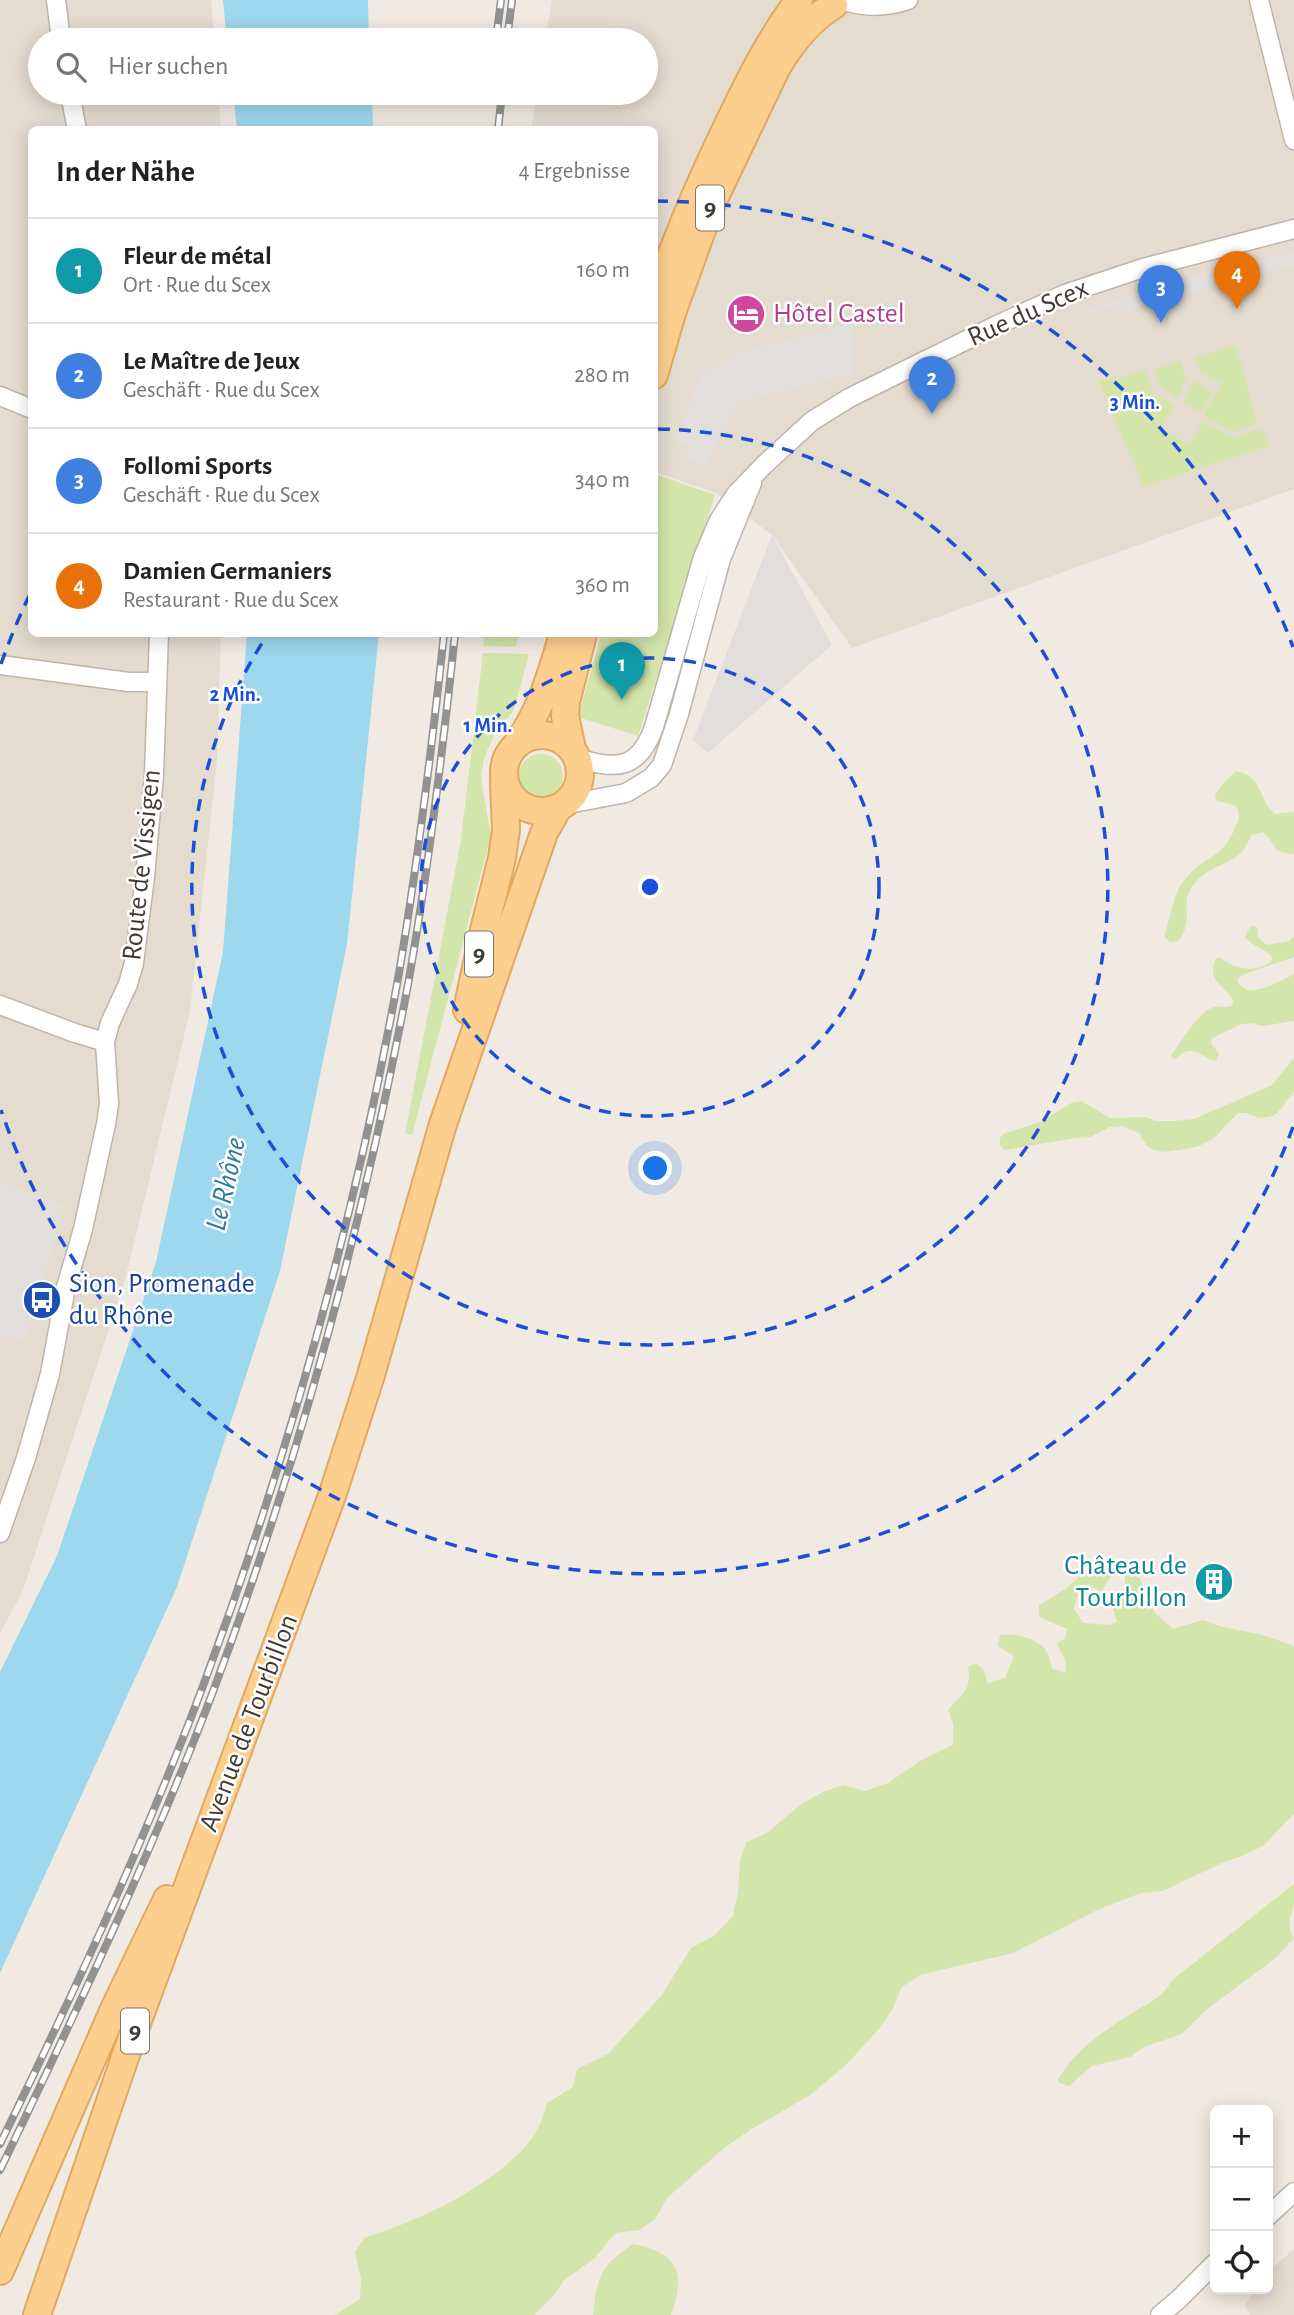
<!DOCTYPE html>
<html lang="de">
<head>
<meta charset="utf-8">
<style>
  body { margin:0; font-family:"Alegreya Sans",sans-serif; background:#f2f2f2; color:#222 }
  .controls { position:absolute; right:21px; bottom:21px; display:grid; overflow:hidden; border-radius:10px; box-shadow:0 4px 18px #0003 }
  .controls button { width:63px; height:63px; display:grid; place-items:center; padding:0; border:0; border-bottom:2px solid #e0e0e0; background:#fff; color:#222; font:35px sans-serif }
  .you { position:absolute; left:656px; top:1169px; width:24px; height:24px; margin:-18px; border:5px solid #fff; border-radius:50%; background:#1a73e8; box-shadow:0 0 0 10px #1a73e833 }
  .badge { display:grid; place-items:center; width:46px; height:46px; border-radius:50%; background:#b45309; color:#fff; font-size:23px; font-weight:700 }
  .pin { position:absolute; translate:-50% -58px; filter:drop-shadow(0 2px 4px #0008) }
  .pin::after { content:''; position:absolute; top:37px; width:24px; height:21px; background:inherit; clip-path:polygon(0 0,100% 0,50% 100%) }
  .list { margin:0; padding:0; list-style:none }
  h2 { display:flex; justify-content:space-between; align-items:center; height:91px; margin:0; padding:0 28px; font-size:30px }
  h2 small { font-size:23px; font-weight:400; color:#767676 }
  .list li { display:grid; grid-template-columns:46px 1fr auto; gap:21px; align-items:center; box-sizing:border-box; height:105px; padding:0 28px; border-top:2px solid #e0e0e0 }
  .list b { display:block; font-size:26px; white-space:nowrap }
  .list p { margin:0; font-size:23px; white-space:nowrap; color:#767676 }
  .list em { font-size:23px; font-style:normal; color:#767676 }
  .icon { flex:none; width:38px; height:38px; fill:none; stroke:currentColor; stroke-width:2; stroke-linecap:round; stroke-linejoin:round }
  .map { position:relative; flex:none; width:1294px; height:2315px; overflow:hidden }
  .search { position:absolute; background:#fff; box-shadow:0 4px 18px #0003; left:28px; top:28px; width:630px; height:77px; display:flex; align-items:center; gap:18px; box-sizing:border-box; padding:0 24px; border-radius:38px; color:#767676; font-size:26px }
  .panel { position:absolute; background:#fff; box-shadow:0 4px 18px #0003; left:28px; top:126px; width:630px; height:511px; border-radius:10px }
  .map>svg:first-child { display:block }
  .residential { fill:#e5dcd0 }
  .green { fill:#d3e5ab }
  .parking { fill:#e1dedb }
  .water { fill:#9ed8ee }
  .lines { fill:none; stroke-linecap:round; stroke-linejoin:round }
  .minor-casing { stroke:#bfb4a8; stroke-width:21 }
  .primary-casing { stroke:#e1a960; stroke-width:30 }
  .minor { stroke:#fff; stroke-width:18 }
  .primary { stroke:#fdcf8f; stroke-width:26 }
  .rail-casing { stroke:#929292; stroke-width:8 }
  .rail { stroke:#fff; stroke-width:5; stroke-dasharray:16; stroke-linecap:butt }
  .ring { fill:none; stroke:#1d4ed8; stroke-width:3.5; stroke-dasharray:12 9 }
  .labels { text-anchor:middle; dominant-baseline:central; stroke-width:5; stroke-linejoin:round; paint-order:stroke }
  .shield { fill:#fff; stroke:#7b7570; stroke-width:2 }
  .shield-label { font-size:26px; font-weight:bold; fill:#423a33 }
  .street-label { font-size:28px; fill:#423a33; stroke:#fff }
  .hotel-label { font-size:28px; fill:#b23c85; stroke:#fff; text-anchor:start }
  .transit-label { font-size:28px; fill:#164399; stroke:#fff; text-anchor:start }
  .culture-label { font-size:28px; fill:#0d838f; stroke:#fff; text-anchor:end }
  .water-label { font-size:30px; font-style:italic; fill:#2c7b9c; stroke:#fff }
  .centre { fill:#1d4ed8; stroke:#fff; stroke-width:3.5 }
  .ring-label { font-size:21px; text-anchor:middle; font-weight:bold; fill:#1d4ed8; stroke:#fff; stroke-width:5; stroke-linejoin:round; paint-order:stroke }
</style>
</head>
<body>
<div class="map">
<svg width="1294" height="2315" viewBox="0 0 1294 2315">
  <rect width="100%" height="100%" fill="#f1eae2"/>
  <path class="residential" d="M0,0H211L214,40H40V93H218L221,129L32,130V634H221L217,759L190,1011L125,1280L23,1590L0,1634Z
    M552,0H1294V489L852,648L772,535L718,494L655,472L654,130H531L537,93H646V40H545Z
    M1294,2249V2315H1250L1245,2305L1256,2289H1268V2272Z"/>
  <path class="green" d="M1236,345L1257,424L1233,432L1203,415L1222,383L1201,373L1195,358Z
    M1180,361L1186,378L1178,398L1162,388L1154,370Z
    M1145,370L1155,395L1174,404L1161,429L1189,445L1203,421L1234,438L1256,429L1263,432L1270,446L1143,486L1099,381L1115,377L1118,379Z
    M1195,380L1213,392L1201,412L1183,402Z
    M655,474L715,495L638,736L578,717L601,634H654Z
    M484,634H519L516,647L483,646Z
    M483,653L529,654L514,710L496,731L484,758L481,778L491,836L412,1135L405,1134L461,840Z
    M519 776a22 22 0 1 1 44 0a22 22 0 1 1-44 0Z
    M1236,771C1263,775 1259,802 1275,814L1294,812V854C1268,852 1278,844 1263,832L1251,835C1241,867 1214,860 1194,884C1177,905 1197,917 1178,941L1171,942L1165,938V934C1171,916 1173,892 1186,878C1208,853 1224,859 1237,823C1239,817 1241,812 1236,807C1232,803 1222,803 1216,800L1215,795L1221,786Z
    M1255,926L1258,930L1257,937L1267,945L1289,941L1294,936V957C1281,962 1245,972 1237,979C1244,1003 1279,982 1294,974V1021L1262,1026L1252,1023L1242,1024L1212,1038L1211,1043L1219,1054L1216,1061C1208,1060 1196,1049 1188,1051C1183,1052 1179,1058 1173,1059L1171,1056C1180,1044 1199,1009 1215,1007C1222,1005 1225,1009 1231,1006L1234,1001C1225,985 1205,981 1216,958H1220C1234,969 1259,975 1273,959C1268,949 1252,947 1245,937L1250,927Z
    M1294,1058V1091L1280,1110L1273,1116L1259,1118L1246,1113H1238L1213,1139L1197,1147L1165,1152L1153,1150L1147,1146L1139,1133L1121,1126L1110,1127L1090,1137L1069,1139L1005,1150L1000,1145V1138L1003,1134L1040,1122L1073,1102L1081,1101L1110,1118L1146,1117L1155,1121H1173L1194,1119L1272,1085Z
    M1111,1560V1576L1102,1591L1087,1586L1078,1593L1074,1609L1083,1623L1109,1625L1117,1622L1112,1607L1124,1588L1126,1569L1139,1577L1155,1613L1173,1629L1203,1620L1219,1626L1263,1635L1294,1646V1814L1263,1846L1242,1856L1224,1862L1163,1891L1141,1893L1097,1910L1013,1953L920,1975L902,1987L892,2010L878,2030L846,2065L810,2095L750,2130L723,2149L667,2198L656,2218L640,2230L615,2233L595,2258L564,2280L555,2294L534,2315H335L360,2299L361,2279L355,2252L364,2238C418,2221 493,2187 529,2142C539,2130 543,2117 547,2103L573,2087L577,2069L608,2054L661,1996L691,1948L714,1936L733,1916L738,1892L740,1860L747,1842L768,1832L800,1805L823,1792L843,1785L865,1791L888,1783L920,1761L953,1745V1724L948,1710C962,1693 972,1691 968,1667L975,1663L983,1669L988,1683L1005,1678L1014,1656L998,1646L1000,1635C1015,1633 1039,1638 1047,1652C1050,1657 1051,1664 1052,1669L1066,1673L1065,1660L1057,1644L1065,1638L1067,1629L1039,1617V1605L1067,1588L1095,1562Z
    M1294,1884C1294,1890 1294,1897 1294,1903C1292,1918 1285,1922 1294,1938L1277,1957L1207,2009L1182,2034L1144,2047L1130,2057L1092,2066L1069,2086L1057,2082C1072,2052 1101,2033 1129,2015C1145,2004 1163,1999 1171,1981Z
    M633,2244C679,2253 686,2273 671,2315H593C597,2277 600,2266 633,2244Z"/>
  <path class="parking" d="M1294,252V266L1118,312L1115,306L1090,315L1088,309L1192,277Z
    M854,323L853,374L739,403L706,465L686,459L691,445L675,441L701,375L735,353Z
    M772,535L832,645L708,753L693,740Z
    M0,1181L64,1205L25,1343L0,1335Z"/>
  <path class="water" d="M223,0H368L369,40H227Z
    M233,93H372L373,129H237Z
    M247,634H379L347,944L280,1271L177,1587L0,1973V1672L57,1556L156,1262L223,952Z"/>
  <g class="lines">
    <g class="minor-casing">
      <path id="minor" d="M56,0L61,40
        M1259,0L1294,140
        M848,2C869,8 887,7 908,0
        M70,93L77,130
        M0,396L32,409
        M0,665L129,682H157
        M577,758C616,770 639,770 654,727L703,557L719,520L736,494L764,465L812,421L849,398L995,326L1065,294L1143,268L1294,229
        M563,805L626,793L651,778L662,765L679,714L721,559L752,483
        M0,1005L75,1033L105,1042
        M0,1533L26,1458L50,1374L66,1287L83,1229L106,1124L109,1104L105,1042L110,1023L128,984L134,963L145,877L154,775L159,634
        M1268,2216L1294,2192
        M1160,2315L1179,2299L1215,2263"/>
    </g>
    <g class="primary-casing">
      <path id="primary" d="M654,305C673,245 698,187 725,131C746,86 769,40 799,0
        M654,375L672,313L711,205L777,67C792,42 809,20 834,5
        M504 773a38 38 0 1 1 76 0a38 38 0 1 1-76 0Z
        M517,744C542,708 551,675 563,634
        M572,749L565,716L566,702L583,634
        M467,1010L484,930L502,858L506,830L504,783
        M0,2271L114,2009L167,1899
        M37,2315L132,2037L333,1493L371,1375L443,1124L544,833L558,808"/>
    </g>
    <use href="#minor" class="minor"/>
    <use href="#primary" class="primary"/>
    <g class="rail-casing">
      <path id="rail" d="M496,40L501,0
        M507,40L512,0
        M498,130L502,93
        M0,2144C73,1994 144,1843 203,1686C289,1455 356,1216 399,973C418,860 432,747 444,634
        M0,2170C76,2012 152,1853 214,1689C300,1458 364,1221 409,979C429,864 443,749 455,634"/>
    </g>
    <use href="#rail" class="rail"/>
  </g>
  <g class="ring">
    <circle cx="650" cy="887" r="229"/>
    <path d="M658 429A458 458 0 1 1 268 634"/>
    <path d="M1293 1127A686 686 0 0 1 1 1110M1 664A686 686 0 0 1 31 592M656 201A686 686 0 0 1 1293 647"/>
  </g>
  <defs>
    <g id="hotel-disc" transform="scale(2.0125)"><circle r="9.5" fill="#d1479c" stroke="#fff"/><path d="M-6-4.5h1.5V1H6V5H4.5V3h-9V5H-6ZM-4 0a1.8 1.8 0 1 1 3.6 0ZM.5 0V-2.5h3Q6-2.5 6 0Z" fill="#fff"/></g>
    <g id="bus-disc" transform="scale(2.0125)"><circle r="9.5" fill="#1a4fb4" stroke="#fff"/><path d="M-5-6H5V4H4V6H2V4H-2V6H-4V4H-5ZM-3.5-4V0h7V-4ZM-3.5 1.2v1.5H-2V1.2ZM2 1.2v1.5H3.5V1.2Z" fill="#fff"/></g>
    <g id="building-disc" transform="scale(2.0125)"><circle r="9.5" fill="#0f9aa8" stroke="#fff"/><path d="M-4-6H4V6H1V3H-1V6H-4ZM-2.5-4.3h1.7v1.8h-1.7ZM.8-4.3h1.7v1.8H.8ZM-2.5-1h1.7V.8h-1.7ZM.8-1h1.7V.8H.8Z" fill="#fff"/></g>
  </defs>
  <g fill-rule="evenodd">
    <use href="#hotel-disc" x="746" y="314"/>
    <use href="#bus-disc" x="42" y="1300"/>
    <use href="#building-disc" x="1214" y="1582"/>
  </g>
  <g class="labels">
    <g class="shield">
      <rect x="696" y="185.5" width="28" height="45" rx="5"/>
      <rect x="465" y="931.5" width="28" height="45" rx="5"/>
      <rect x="121" y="2008.5" width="28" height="45" rx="5"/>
    </g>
    <g class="shield-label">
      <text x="710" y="208">9</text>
      <text x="479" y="954">9</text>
      <text x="135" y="2031">9</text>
    </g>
    <g class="street-label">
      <text transform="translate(1028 313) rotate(-24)">Rue du Scex</text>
      <text transform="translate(142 865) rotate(-84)">Route de Vissigen</text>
      <text transform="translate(249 1723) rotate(-69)">Avenue de Tourbillon</text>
    </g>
    <g class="hotel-label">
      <text x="773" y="314">Hôtel Castel</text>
    </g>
    <g class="transit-label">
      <text x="69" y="1284">Sion, Promenade<tspan x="69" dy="32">du Rhône</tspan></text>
    </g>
    <g class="culture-label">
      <text x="1187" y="1566">Château de<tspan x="1187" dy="32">Tourbillon</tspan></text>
    </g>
    <g class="water-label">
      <text transform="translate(226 1184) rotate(-77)">Le Rhône</text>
    </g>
  </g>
  <circle cx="650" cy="887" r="10" class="centre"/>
  <g class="ring-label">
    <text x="1135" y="409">3 Min.</text>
    <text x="235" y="701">2 Min.</text>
    <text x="488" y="732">1 Min.</text>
  </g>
</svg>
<div class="controls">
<button>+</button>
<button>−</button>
<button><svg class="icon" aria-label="locate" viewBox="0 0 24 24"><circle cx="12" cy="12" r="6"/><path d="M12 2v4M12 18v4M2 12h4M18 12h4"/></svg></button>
</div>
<div class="you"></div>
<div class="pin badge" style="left:622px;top:700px;background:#0f9aa8">1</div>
<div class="pin badge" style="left:932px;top:414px;background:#3f7fe0">2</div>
<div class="pin badge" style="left:1161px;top:323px;background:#3f7fe0">3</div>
<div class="pin badge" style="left:1237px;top:309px;background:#e8710a">4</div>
<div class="search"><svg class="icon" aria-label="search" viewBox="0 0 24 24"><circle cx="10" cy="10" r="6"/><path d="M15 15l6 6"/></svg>Hier suchen</div>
<section class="panel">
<h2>In der Nähe<small>4 Ergebnisse</small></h2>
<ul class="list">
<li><span class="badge" style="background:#0f9aa8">1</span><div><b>Fleur de métal</b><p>Ort · Rue du Scex</p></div><em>160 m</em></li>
<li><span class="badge" style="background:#3f7fe0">2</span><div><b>Le Maître de Jeux</b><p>Geschäft · Rue du Scex</p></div><em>280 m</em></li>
<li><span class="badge" style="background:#3f7fe0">3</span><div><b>Follomi Sports</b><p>Geschäft · Rue du Scex</p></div><em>340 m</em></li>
<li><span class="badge" style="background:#e8710a">4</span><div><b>Damien Germaniers</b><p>Restaurant · Rue du Scex</p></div><em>360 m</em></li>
</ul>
</section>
</div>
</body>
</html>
